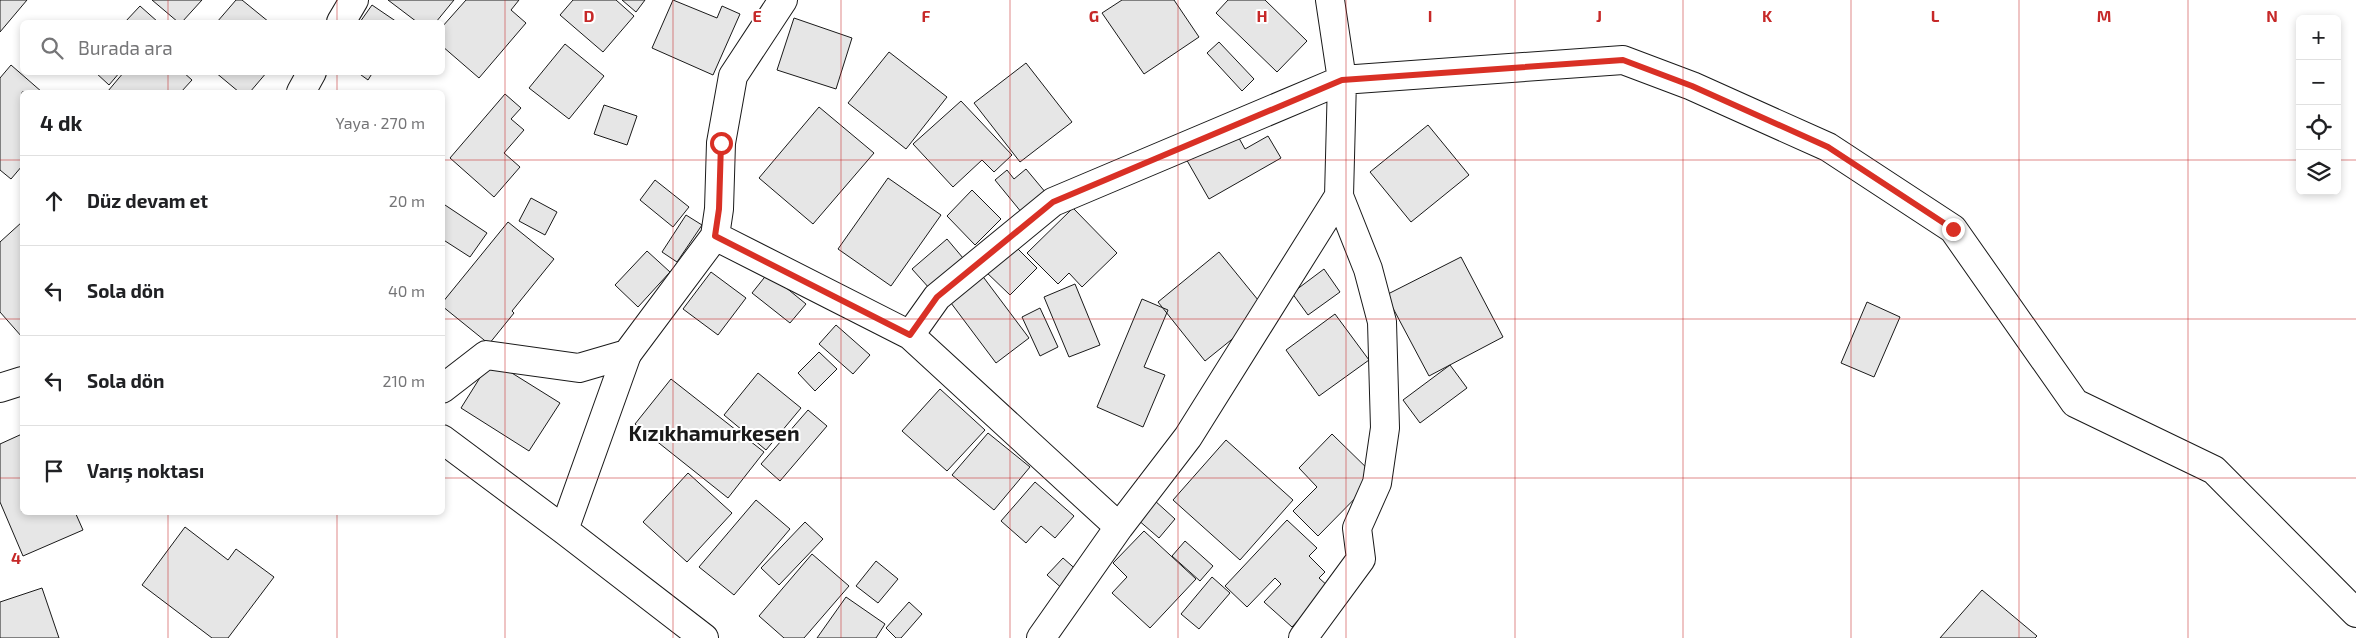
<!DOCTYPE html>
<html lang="tr">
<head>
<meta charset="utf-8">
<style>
  body { margin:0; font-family:"Exo 2",sans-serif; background:#f2f2f2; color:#202124 }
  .controls { position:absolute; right:15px; top:15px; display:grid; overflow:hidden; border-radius:8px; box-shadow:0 2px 8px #0003 }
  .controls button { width:45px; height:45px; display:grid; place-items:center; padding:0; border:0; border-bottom:1px solid #e0e0e0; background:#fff; color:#202124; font:25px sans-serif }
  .stop { position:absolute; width:15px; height:15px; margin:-11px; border:4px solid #d93025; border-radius:50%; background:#fff }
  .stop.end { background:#d93025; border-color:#fff; box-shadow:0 1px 5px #0008 }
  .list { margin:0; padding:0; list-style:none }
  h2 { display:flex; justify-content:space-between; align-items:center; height:65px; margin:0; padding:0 20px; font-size:21px }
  h2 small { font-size:16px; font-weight:400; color:#757577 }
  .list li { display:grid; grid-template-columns:32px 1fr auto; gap:15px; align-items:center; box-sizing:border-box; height:90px; padding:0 20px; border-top:1px solid #e0e0e0 }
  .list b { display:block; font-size:19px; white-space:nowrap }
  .list em { font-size:16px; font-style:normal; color:#757577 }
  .icon { flex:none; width:28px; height:28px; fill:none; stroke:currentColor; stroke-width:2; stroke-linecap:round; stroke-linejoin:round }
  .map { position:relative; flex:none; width:2356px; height:638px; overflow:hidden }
  .search { position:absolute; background:#fff; box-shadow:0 2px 8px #0003; left:20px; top:20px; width:425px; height:55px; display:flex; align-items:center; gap:12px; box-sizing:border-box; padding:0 18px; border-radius:8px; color:#757577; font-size:19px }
  .panel { position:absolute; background:#fff; box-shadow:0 2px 8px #0003; left:20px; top:90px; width:425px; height:425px; border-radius:8px }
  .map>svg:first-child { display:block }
  .building { fill:#e6e6e6; stroke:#1a1a1a }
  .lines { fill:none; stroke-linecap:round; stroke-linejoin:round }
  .minor-casing { stroke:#1a1a1a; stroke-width:30 }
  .tertiary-casing { stroke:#1a1a1a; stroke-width:30 }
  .minor { stroke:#fff; stroke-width:28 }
  .tertiary { stroke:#fff; stroke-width:28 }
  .route { stroke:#d93025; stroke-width:6 }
  .grid { fill:none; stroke:#c62828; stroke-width:1; stroke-opacity:0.55 }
  .labels { text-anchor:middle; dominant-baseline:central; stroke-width:4; stroke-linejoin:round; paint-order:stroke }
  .quarter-label { font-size:21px; font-weight:bold; fill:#1a1a1a; stroke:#fff }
  .grid-label { font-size:16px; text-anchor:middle; font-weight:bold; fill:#c62828; stroke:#fff; stroke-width:4; stroke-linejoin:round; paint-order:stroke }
</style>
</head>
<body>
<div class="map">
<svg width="2356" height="638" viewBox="0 0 2356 638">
  <rect width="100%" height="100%" fill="#fff"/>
  <path class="building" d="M0,0H27L0,32Z
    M152,0H202L182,22H178Z
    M236,0H242L269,22H217Z
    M388,0H454L436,22H417Z
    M466,0H519L511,10L526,23L479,78L442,46V27Z
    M573,0H616L634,16L603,52L560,15Z
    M622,0H645L636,12Z
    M673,0L717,18L722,6L740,14L713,75L652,48Z
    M1122,0H1174L1199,37L1144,74L1102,13Z
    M1228,0H1265L1307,41L1277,72L1216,13Z
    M372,5L397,22H360Z
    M140,6L158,22H125Z
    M794,18L852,38L836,89L777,70Z
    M1219,42L1254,79L1242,91L1207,53Z
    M565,44L604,76L569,119L529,88Z
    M889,52L947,97L906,149L848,103Z
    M1026,63L1072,122L1020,162L974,103Z
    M11,65L42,92H22V166L11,179L0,170V78Z
    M95,72H120L109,85Z
    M124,72H183L192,80L181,92H110L108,91Z
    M215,72H267L250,92H239Z
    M357,72H373L368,80Z
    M505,94L521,108L511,119L524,130L504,153L520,167L494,197L450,158Z
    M961,101L1012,155L994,172L982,160L953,187L913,144Z
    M604,105L637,116L627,145L594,134Z
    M819,107L874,153L813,224L759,178Z
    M1230,122L1245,149L1268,136L1281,158L1209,199L1181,150Z
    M1428,125L1469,175L1411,222L1370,172Z
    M1026,169L1046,193L1022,213L995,180L1007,170L1014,179Z
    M888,178L941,215L891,286L838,249Z
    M655,180L689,207L673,227L640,200Z
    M972,190L1001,219L975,245L947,216Z
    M531,198L557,212L545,235L519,221Z
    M442,203L487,233L470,257L442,239Z
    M1073,208L1117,253L1082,287L1069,273L1058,284L1027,253Z
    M686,215L702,225L677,262L662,252Z
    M22,222V337L0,312V242Z
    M508,222L554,259L512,311L514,313L489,344L442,306V303Z
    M947,239L963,258L930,289L912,269Z
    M1011,242L1037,268L1010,295L984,270Z
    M647,251L670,272L638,307L615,285Z
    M1219,252L1267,311L1205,361L1158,302Z
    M1461,257L1503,337L1429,376L1386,295Z
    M1324,269L1340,292L1308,315L1292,293Z
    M711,272L746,298L718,335L683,309Z
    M768,273L806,304L790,323L752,293Z
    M981,274L1029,338L996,363L948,299Z
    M1075,284L1100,345L1069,357L1044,297Z
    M1142,299L1168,310L1144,367L1165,375L1143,427L1097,407Z
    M1867,302L1900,317L1874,377L1841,363Z
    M1040,308L1058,347L1040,356L1022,317Z
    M1335,314L1369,360L1319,396L1286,350Z
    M836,325L870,355L853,374L819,344Z
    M819,352L837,369L815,391L798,373Z
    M491,360L560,403L529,451L461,408Z
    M1450,365L1467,388L1420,423L1403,400Z
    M758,373L801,408L766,450L724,415Z
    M671,379L764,452L728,498L635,424Z
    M940,389L985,430L947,471L902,431Z
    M808,410L827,426L780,481L761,464Z
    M988,433L1030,467L994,510L952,475Z
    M22,434V512H75L83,530L23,556L0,502V444Z
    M1332,434L1376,477L1318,536L1293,511L1317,487L1299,468Z
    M1226,440L1293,500L1240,560L1173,500Z
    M688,473L732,513L687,562L643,522Z
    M1035,482L1074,516L1055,538L1041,526L1026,543L1001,521Z
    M756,500L790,529L734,595L699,567Z
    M1154,500L1175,519L1159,538L1137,519Z
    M1287,520L1317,548L1309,556L1325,572L1319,578L1329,587L1292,627L1264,602L1281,584L1275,578L1247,607L1225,586Z
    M805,522L823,539L779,585L761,568Z
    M185,527L228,560L236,549L274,577L228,638H212L142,585Z
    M1144,531L1196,579L1150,628L1112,593L1127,577L1113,563Z
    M1185,541L1213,566L1200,581L1172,556Z
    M812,554L849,586L804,638H784L759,616Z
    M1063,558L1080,573L1065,591L1047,575Z
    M876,561L898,579L878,603L856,586Z
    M1212,577L1230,593L1199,629L1181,614Z
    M42,588L59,638H0V602Z
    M1982,590L2037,636L2035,638H1940Z
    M846,597L885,624L876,638H817Z
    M909,602L922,614L901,638H896L886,628Z"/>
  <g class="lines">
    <g class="minor-casing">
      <path id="minor" d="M715,236L910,335L1119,527
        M910,335L937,297L1053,202L1342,80L1623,60L1692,86L1828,147L1953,229L2075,403L2214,470L2356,613
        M442,389L486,355L579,368L627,354L715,236L719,209L721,143L733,76L783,0
        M1041,638L1119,527L1188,437L1339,196L1342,80L1330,0
        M1303,638L1361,559L1357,528L1377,483L1385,428L1382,322L1368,269L1339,196"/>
    </g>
    <g class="tertiary-casing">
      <path id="tertiary" d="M341,22L354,0
        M301,92L312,72
        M0,388L22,381
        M442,439L564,530L704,638
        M564,530L627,354"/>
    </g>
    <use href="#minor" class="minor"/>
    <use href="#tertiary" class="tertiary"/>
  </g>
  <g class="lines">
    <path class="route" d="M721,143L719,209L715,236L910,335L937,297L1053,202L1342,80L1623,60L1692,86L1828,147L1953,229"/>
  </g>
  <path class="grid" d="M168,0V22M337,0V22M505,0V638M673,0V638M841,0V638M1010,0V638M1178,0V638M1346,0V638M1515,0V638M1683,0V638M1851,0V638M2019,0V638M2188,0V638M168,72V92M337,72V92M0,160H22M442,160H2300M2337,160H2356M0,319H22M442,319H2356M0,478H22M442,478H2356M168,512V638M337,512V638"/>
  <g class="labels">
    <g class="quarter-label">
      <text x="714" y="432">Kızıkhamurkesen</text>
    </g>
  </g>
  <g class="grid-label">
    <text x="589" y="22">D</text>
    <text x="757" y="22">E</text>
    <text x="926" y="22">F</text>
    <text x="1094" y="22">G</text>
    <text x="1262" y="22">H</text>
    <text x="1430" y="22">I</text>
    <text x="1599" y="22">J</text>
    <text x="1767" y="22">K</text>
    <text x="1935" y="22">L</text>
    <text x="2104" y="22">M</text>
    <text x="2272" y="22">N</text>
    <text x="16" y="564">4</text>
  </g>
</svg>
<div class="controls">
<button>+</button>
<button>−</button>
<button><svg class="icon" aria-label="locate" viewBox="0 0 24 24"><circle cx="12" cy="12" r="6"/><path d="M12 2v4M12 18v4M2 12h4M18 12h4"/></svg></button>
<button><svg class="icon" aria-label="layers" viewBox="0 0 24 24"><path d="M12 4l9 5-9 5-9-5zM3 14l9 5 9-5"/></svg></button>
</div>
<div class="stop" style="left:721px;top:143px"></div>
<div class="stop end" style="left:1953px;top:229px"></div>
<div class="search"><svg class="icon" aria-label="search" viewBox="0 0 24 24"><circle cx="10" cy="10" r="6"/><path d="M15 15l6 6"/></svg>Burada ara</div>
<section class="panel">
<h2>4 dk<small>Yaya · 270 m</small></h2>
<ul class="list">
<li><svg class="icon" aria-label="ahead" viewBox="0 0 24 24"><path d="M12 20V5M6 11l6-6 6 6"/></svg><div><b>Düz devam et</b></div><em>20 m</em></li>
<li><svg class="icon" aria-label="left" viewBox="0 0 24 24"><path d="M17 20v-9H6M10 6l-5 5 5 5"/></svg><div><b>Sola dön</b></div><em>40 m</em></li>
<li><svg class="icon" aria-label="left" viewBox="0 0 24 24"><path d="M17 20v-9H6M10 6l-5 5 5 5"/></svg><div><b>Sola dön</b></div><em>210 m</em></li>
<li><svg class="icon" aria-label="arrive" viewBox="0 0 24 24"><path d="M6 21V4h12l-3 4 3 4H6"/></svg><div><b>Varış noktası</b></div></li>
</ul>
</section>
</div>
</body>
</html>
